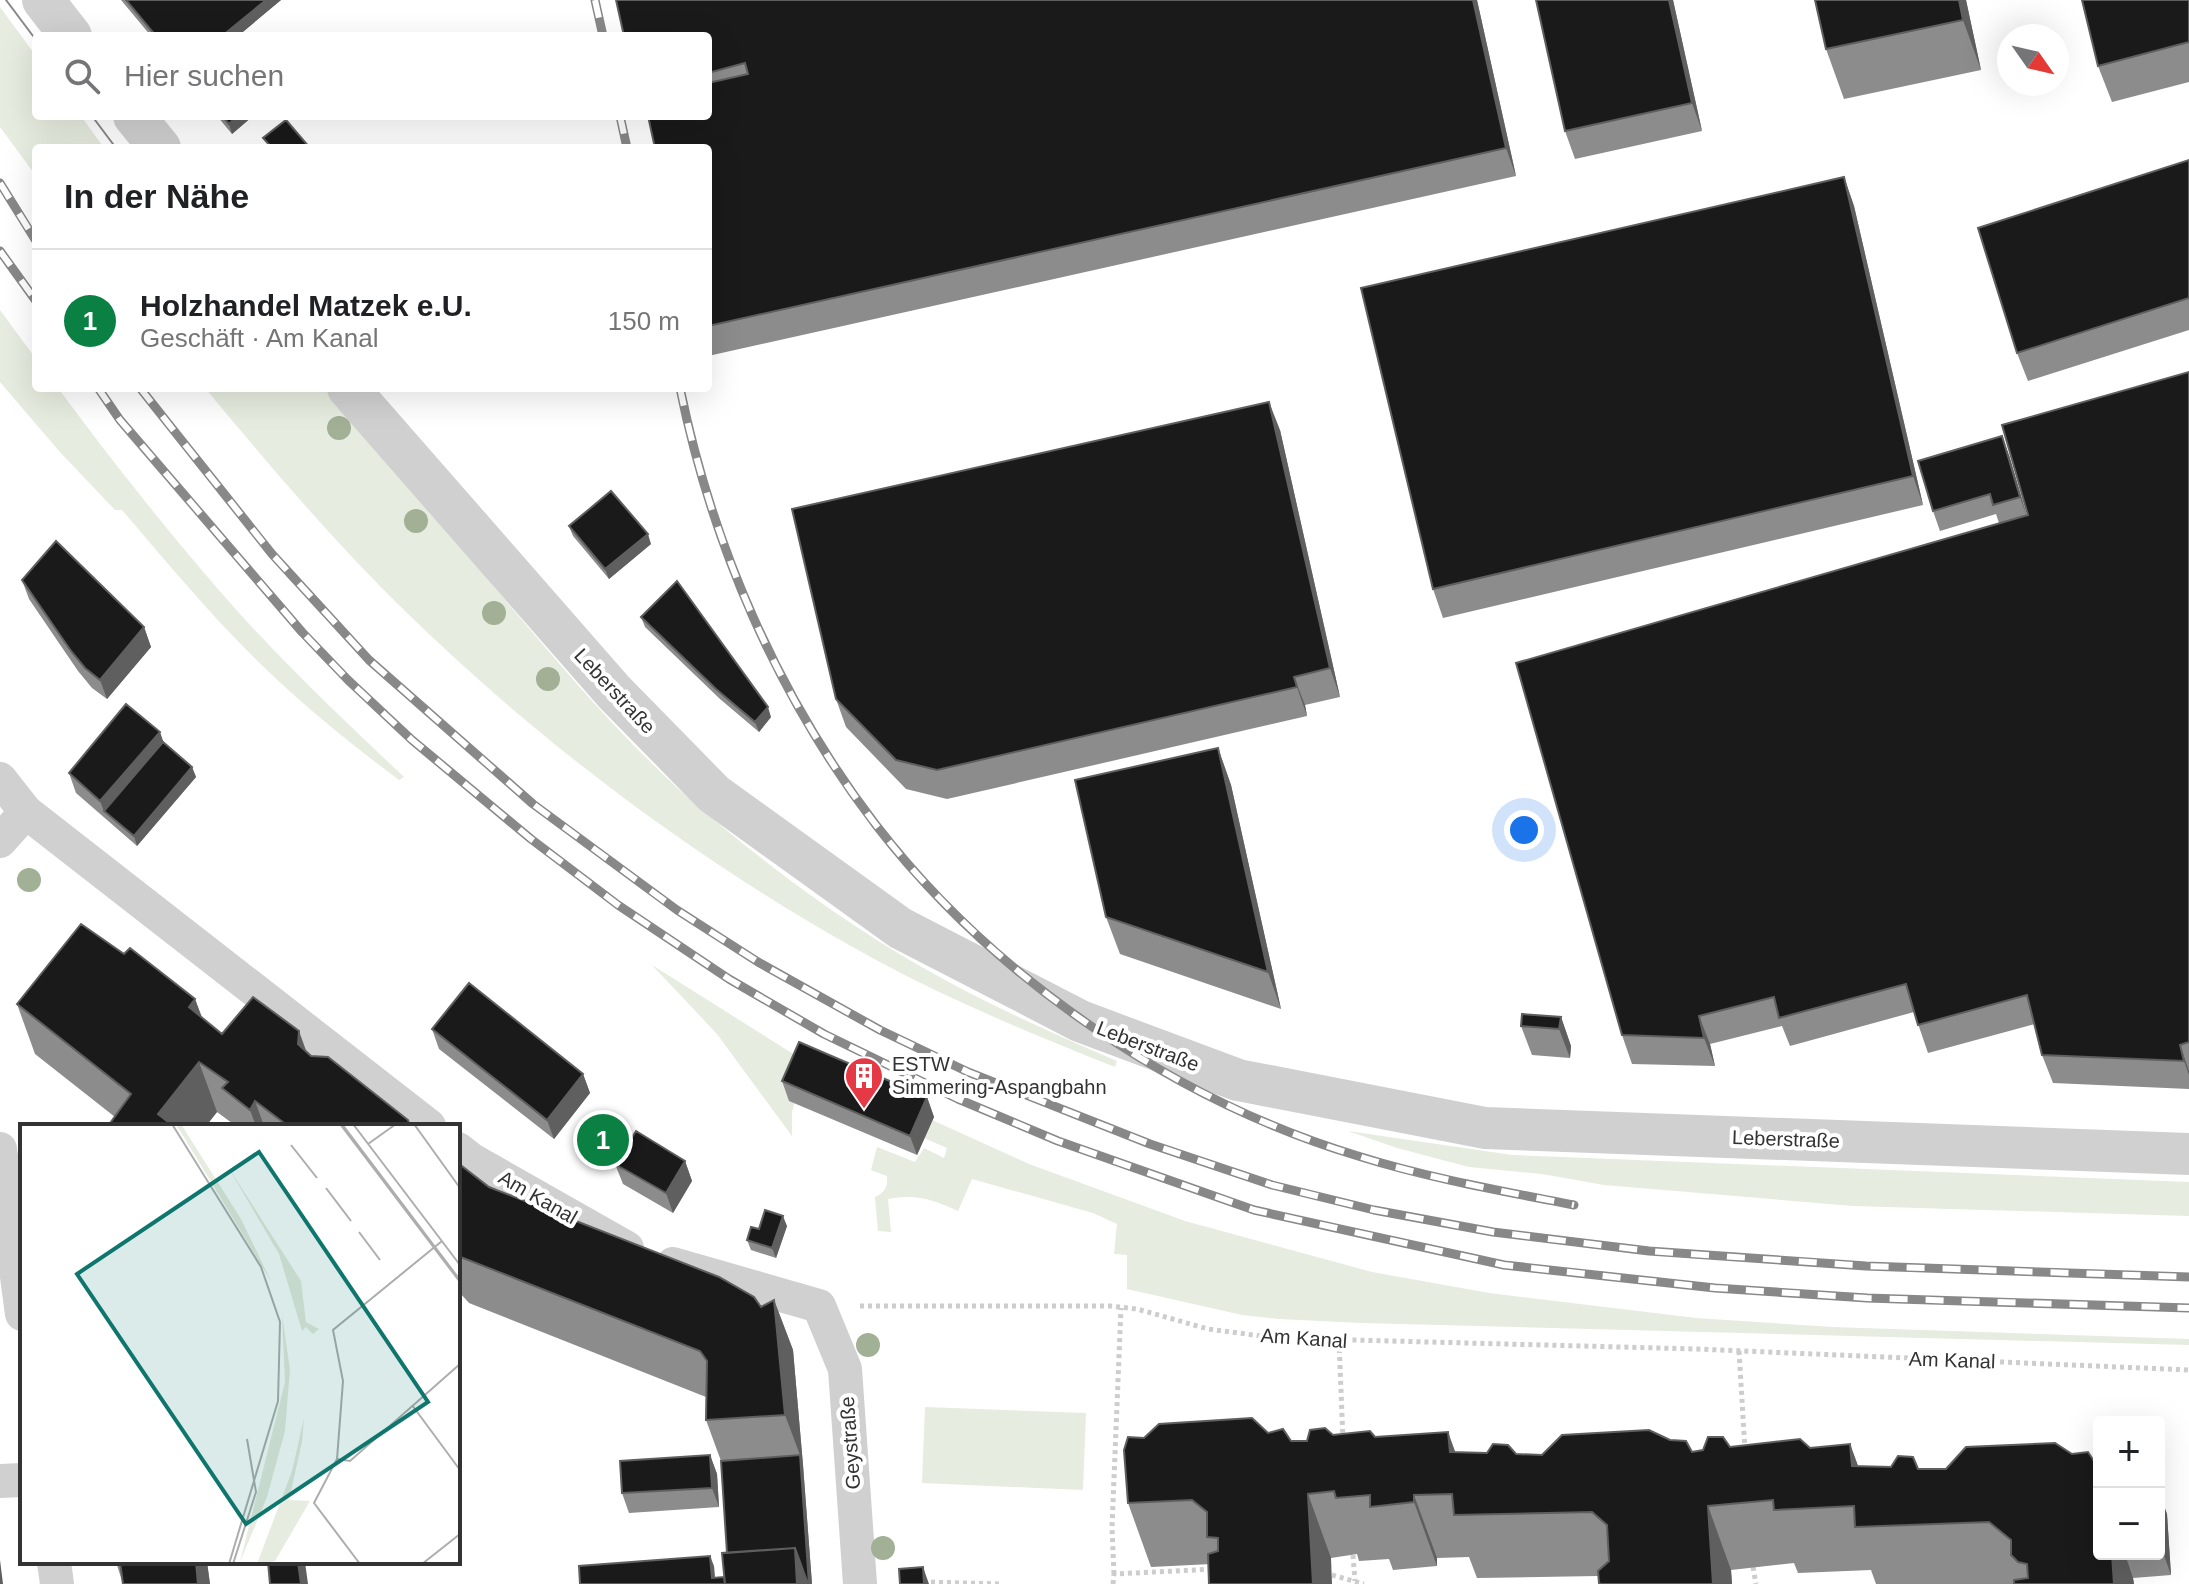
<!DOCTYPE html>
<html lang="de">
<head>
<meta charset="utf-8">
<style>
  body { margin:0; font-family:Helvetica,sans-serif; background:#f2f2f2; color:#202124 }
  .controls { position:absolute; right:24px; bottom:24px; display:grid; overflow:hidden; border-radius:8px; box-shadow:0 8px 32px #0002 }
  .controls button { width:72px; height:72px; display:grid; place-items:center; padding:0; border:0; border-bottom:2px solid #e0e0e0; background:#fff; color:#202124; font:40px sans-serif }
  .compass { position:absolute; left:1997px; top:24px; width:72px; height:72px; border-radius:50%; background:#fff; box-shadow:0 8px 32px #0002; rotate:124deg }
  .you { position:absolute; left:1524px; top:830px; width:28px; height:28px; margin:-20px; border:6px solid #fff; border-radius:50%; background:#1a73e8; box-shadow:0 0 0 12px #1a73e833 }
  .badge { display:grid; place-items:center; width:52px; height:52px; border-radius:50%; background:#0b8043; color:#fff; font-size:26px; font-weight:700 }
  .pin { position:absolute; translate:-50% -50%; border:4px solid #fff; box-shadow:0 2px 8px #0006 }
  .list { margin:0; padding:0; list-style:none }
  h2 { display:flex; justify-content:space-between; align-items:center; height:104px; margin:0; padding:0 32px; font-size:34px }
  h2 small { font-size:26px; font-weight:400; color:#757577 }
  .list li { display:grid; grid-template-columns:52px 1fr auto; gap:24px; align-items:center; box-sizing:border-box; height:144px; padding:0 32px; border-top:2px solid #e0e0e0 }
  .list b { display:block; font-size:30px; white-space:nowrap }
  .list p { margin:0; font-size:26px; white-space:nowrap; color:#757577 }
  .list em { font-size:26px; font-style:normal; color:#757577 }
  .icon { flex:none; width:44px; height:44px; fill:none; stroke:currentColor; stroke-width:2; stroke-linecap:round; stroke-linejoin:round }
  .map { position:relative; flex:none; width:2189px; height:1584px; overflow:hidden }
  .search { position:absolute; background:#fff; box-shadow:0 8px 32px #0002; left:32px; top:32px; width:680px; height:88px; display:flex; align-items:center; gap:20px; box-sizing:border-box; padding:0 28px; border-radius:8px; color:#757577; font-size:30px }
  .panel { position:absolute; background:#fff; box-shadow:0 8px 32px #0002; left:32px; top:144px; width:680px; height:248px; border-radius:8px }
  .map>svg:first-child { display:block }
  .grass { fill:#e6ecdf }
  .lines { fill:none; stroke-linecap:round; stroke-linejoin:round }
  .path { stroke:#cdcdcd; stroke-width:5; stroke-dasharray:4 4; stroke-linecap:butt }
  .minor { stroke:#d0d0d0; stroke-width:34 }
  .tertiary { stroke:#d0d0d0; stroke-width:42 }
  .tram { stroke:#888; stroke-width:2 }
  .rail-casing { stroke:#888; stroke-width:9 }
  .rail { stroke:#fff; stroke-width:6; stroke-dasharray:18; stroke-linecap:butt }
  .tree { fill:#a2b095 }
  .wall { fill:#8c8c8c }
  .shaded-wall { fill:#5f5f5f }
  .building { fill:#1a1a1a; stroke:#5f5f5f; stroke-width:2 }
  .labels { text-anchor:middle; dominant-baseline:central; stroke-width:8; stroke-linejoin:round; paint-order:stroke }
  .street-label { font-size:20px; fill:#333; stroke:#fff }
  .poi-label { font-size:20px; fill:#333; stroke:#fff; text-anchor:start }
  .inset-road { fill:none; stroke:#adadad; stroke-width:2 }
  .view { fill:#0f766e; fill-opacity:0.15; stroke:#0f766e; stroke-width:4 }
  .inset-edge { fill:none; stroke:#333; stroke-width:4 }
</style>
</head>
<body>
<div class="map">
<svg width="2189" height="1584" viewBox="0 0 2189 1584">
  <rect width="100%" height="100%" fill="#fff"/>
  <path class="grass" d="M0,7L36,56V116H81L104,148H36V176L0,127Z
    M0,310L36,359V388H58C115,465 175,541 239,613C291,670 348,724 404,777L399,780C355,747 311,712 271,674C217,623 170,566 122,510H115L59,451L0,382Z
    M205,388H327C385,457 444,527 502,596C564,670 627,745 700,808C776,873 859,934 947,981C1002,1011 1059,1036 1117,1061L1115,1067C1035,1035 954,1002 878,961C707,868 547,749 407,613C335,543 269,465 205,388Z
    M652,965L806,1062L792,1112V1136L717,1034Z
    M932,1120L1029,1164L1185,1221L1372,1272L1489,1293L1696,1318L1832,1327L2189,1339V1345L1362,1323L1279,1319L1242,1315L1127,1289V1255L1114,1254L1117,1224L1093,1213L972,1179L958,1211C931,1199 917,1194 888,1199L891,1232L878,1231L875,1197C885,1192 888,1187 887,1176L871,1170L877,1147L915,1162L924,1148L944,1158L947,1148L924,1138Z
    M1348,1131L1512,1155L2189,1182V1216L1853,1206L1604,1185L1542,1174L1469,1167L1397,1148Z
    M925,1407L1086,1413L1083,1490L922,1483Z"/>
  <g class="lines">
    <path class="path" d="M860,1306H1110L1137,1309L1208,1329L1276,1338L1697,1349L2189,1370
      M1339,1341L1343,1440
      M1739,1351L1745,1450
      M1353,1555L1355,1581
      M1753,1567L1756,1584
      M1114,1574L1112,1527L1121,1308
      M1332,1575L1364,1584
      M923,1582L1002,1584
      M1113,1584L1114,1574L1215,1569"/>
    <path class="minor" d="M0,779L26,812L429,1126
      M0,841L26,812
      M0,1149L22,1314
      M458,1149L472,1160L627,1248
      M673,1264L819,1306L845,1369L860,1584
      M0,1481L22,1480
      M54,1562L57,1584"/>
    <path class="tertiary" d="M43,0L71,36
      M134,116L160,148
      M348,388L614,692L714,794L900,928L1080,1021L1238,1080L1485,1128L2189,1154"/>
    <path class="tram" d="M6,0L36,40
      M92,116L116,148"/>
    <g class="rail-casing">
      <path id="rail" d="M595,0L603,36
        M620,116L627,148
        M0,183L36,241
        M0,251L36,301
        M98,388L120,420L302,632L348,680L412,740L531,839L618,905L729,979L824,1034L958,1099L1058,1141L1254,1210L1504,1265L1715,1288L1867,1298L2189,1308
        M140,388L272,554L369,660L533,804L677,910L758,962L880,1030L968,1072L1150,1144L1272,1185L1374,1210L1493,1232L1649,1251L1866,1266L2189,1277
        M680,388C712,545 778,697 876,825C993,977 1175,1101 1358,1156C1428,1178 1502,1191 1574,1205"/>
    </g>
    <use href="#rail" class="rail"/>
  </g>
  <g class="tree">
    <circle cx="339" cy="428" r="12"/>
    <circle cx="416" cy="521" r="12"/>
    <circle cx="494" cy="613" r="12"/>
    <circle cx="548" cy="679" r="12"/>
    <circle cx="29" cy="880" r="12"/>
    <circle cx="868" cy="1345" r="12"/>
    <circle cx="883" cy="1548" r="12"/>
  </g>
  <path class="wall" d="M121,0H281L238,36H151Z
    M616,0H1477L1516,176L708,356V36Z
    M1536,0H1673L1702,131L1575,159L1565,131Z
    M1815,0H1966L1981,70L1844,99L1826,49Z
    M2189,0V82L2112,102L2098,66Z
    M217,116H253L232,134Z
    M2189,160V330L2028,381L2017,353Z
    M1844,177L1854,206L1923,505L1443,618L1433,589Z
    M2189,372V1089L2053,1083L2042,1055L2035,1024L1928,1053L1914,1012L1790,1046L1782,1026L1710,1044L1715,1066L1632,1064L1622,1035L1999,523L1996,514L1940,531L1933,511L2009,455L2027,515Z
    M1280,430L1340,697L1305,705L1307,716L947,799L906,789L846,727L836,699Z
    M569,526L651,544L609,579L573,536Z
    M22,580L144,627L151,647L107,699L92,688L78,671L29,599Z
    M641,617L771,717L759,732L720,699L645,627Z
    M163,742L192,767L196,777L137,846L76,793L69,773Z
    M1218,748L1231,785L1281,1009L1120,954L1106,917Z
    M124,954L195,999L202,1017L222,1034L307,1052L411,1126H236L217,1112L206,1126H108L115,1117L35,1054L17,1004Z
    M1561,1017L1571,1046L1570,1058L1532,1055L1521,1026Z
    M432,1029L583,1074L590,1093L554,1139L439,1049Z
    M782,1081L927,1097L934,1117L917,1155L789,1101Z
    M685,1161L692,1181L673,1213L623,1184L615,1164Z
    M458,1163L489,1187L761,1307L774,1300L793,1350L803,1465L812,1584H580L714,1566L715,1578L724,1577L727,1553L721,1461L706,1420V1397L469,1303L460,1293L458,1296Z
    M787,1226L776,1258L751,1250L747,1240L759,1229Z
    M1268,1433L1291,1441H1307L1333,1435L1375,1437L1455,1452L1542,1455L1692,1452L1730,1447L1810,1448L1850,1444L1858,1466L1918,1469L2099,1554H2159V1493L2167,1514L2171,1575L2133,1578L2134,1584H1876L1871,1570L1798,1573L1794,1563L1731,1570L1732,1584H1599L1598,1576L1477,1578L1469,1557L1437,1558V1566L1393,1570L1389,1559L1359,1561L1357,1554L1331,1558L1151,1567L1128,1503L1144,1438Z
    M710,1455L717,1474L719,1507L629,1513L622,1493Z
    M116,1562H207L210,1584H123Z"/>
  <path class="shaded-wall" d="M266,0H281L238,36H222Z
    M1473,0H1477L1516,176L1506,148Z
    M1669,0H1673L1702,131L1692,103Z
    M1959,0H1966L1981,70L1963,20Z
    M237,116H253L232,134L229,124Z
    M1844,177L1854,206L1923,505L1913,476Z
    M1269,402L1280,430L1340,697L1330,668Z
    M2002,436L2009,455L2027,517L2020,497Z
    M648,534L651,544L609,579L605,569Z
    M144,627L151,647L107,699L100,680Z
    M1294,677L1305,705L1307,716L1297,687Z
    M768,707L771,717L759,732L755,722Z
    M160,732L167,752L104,811L100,801Z
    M1218,748L1231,785L1281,1009L1268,972Z
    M192,767L196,777L137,846L134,836Z
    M195,999L213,1049L189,1007Z
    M1699,1016L1710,1044L1715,1066L1704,1038Z
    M1561,1017L1571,1046L1570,1058L1559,1029Z
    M299,1031L317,1081L298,1044Z
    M2180,1045L2189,1071V1075L2184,1061Z
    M199,1062L217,1112L206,1126H162L158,1114Z
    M583,1074L590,1093L554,1139L547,1120Z
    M927,1097L934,1117L917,1155L910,1136Z
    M255,1101L264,1126H256L250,1110Z
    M685,1161L692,1181L673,1213L666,1193Z
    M783,1216L787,1226L776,1258L772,1248Z
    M774,1300L793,1350L803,1465L812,1584H809L800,1455L785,1415Z
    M1448,1432L1471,1495L1473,1515L1450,1452Z
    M1850,1444L1873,1507L1852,1466Z
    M710,1455L717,1474L719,1507L712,1488Z
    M2159,1493L2167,1514L2171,1575L2159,1541Z
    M1308,1494L1331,1558L1332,1584H1313Z
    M1414,1495L1437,1558V1566L1414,1502Z
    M1708,1506L1731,1570L1732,1584H1713Z
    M795,1548L808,1584H797Z
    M2112,1554H2125L2133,1578L2134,1584H2114Z
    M710,1556L714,1566L715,1584L712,1578Z
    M0,1560L3,1584H0Z
    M196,1562H207L210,1584H198Z
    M298,1562H305L308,1584H301Z
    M923,1567L929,1584H924Z"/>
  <path class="building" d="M126,0H266L222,36H156Z
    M616,0H1473L1506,148L708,326V148H655L648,116H708V83L748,74L745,63L708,73V36H624Z
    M1536,0H1669L1692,103L1565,131Z
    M1815,0H1959L1963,20L1826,49Z
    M2082,0H2189V42L2098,66Z
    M222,116H237L229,124Z
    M286,120L310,148H272L263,138Z
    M2189,160V298L2017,353L1978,228Z
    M1844,177L1913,476L1433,589L1361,288Z
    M2189,372V1042L2180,1045L2184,1061L2042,1055L2027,995L1918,1025L1906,984L1779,1018L1774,997L1699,1016L1704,1038L1622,1035L1516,663L2028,515L2002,425Z
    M1269,402L1330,668L1294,677L1297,687L937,770L896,760L836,699L792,509Z
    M2002,436L2020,497L1993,505L1990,494L1933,511L1918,461Z
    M611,491L648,534L605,569L569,526Z
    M56,541L144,627L100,680L85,668L71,651L22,580Z
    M677,581L768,707L755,722L716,689L641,617Z
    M126,704L160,732L100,801L69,773Z
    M163,742L192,767L134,836L104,811Z
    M1218,748L1268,972L1106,917L1075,780Z
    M81,924L124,954L130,948L195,999L189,1007L222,1034L253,997L299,1031L298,1044L311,1056L328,1057L408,1120L410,1126H288L255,1101L250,1110L222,1088L228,1082L199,1062L158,1114L172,1125L171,1126H108L131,1094L17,1004Z
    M469,983L583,1074L547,1120L432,1029Z
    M1522,1014L1561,1017L1559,1029L1521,1026Z
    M799,1042L927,1097L910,1136L782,1081Z
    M636,1131L685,1161L666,1193L615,1164Z
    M458,1163L489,1187L719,1277L754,1297L761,1307L774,1300L785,1415L706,1420L707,1361L700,1351L458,1256Z
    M765,1210L783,1216L772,1248L747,1240L751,1227L759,1229Z
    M1252,1418L1268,1433L1283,1429L1291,1441H1307L1310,1430L1325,1428L1333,1435L1370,1431L1375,1437L1448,1432L1450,1452L1487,1453L1493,1444L1508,1445L1516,1454L1542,1455L1562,1435L1649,1430L1670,1440L1686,1441L1692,1452L1703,1450L1708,1437H1723L1730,1447L1800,1439L1810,1448L1850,1444L1852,1466L1891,1467L1898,1456L1913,1457L1918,1469H1946L1966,1447L2055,1443L2072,1454L2088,1452L2096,1464H2099V1554H2112L2114,1584H2014V1580L2028,1578L2027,1564L2018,1562L2011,1555V1540L1989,1522L1855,1527L1854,1506L1774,1510L1773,1500L1708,1506L1713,1584H1601L1599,1583L1598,1571L1609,1561L1607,1525L1592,1512L1454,1515L1452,1494L1414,1495V1502L1370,1507V1495L1336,1498L1334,1491L1308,1494L1313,1584H1209L1208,1554L1218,1551V1538L1207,1537V1512L1192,1500L1128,1503L1124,1450L1128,1437L1144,1438L1159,1424Z
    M710,1455L712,1488L622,1493L620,1461Z
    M800,1455L809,1584H808L795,1548L727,1553L721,1461Z
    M795,1548L797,1584H725L722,1553Z
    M710,1556L712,1578L724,1577L725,1584H580L579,1566Z
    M120,1562H196L198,1584H123Z
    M268,1562H298L301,1584H270Z
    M923,1567L924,1584H900L899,1569Z"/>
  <defs>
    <g id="building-pin" transform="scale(2)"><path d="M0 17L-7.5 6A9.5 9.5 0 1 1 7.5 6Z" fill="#e63946" stroke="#fff"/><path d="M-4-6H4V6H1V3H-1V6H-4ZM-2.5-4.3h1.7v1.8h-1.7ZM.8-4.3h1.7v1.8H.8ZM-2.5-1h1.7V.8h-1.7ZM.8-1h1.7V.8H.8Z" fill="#fff"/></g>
  </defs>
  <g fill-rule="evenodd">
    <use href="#building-pin" x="864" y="1076"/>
  </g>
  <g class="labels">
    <g class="street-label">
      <text transform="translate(615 691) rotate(47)">Leberstraße</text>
      <text transform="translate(1148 1046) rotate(21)">Leberstraße</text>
      <text transform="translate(1786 1139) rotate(2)">Leberstraße</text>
      <text transform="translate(538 1197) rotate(30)">Am Kanal</text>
      <text transform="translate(1304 1338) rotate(4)">Am Kanal</text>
      <text transform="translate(1952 1360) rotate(2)">Am Kanal</text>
      <text transform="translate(850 1443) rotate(-94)">Geystraße</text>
    </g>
    <g class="poi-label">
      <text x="892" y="1064">ESTW<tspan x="892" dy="23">Simmering-Aspangbahn</tspan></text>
    </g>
  </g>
  <g transform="translate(20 1124)">
    <rect width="440" height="440" fill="#fff"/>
    <path d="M156,0H161L221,95L252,159ZM205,38L281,157L286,198L299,205L293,210L286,203L282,207L259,130ZM262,190L270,246L265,307L247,373L220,438L265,258ZM284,294L282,318L269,376L290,377L255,437L237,440L272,347Z" fill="#e6ecdf"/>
    <path class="inset-road" d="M152,0L241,143L260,198L258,277L209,440M320,0L440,158M322,0L440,156M333,0L440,141M394,0L440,64M348,20L376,0M271,21L297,54M306,64L331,97M339,108L360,136M392,281L440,346M317,335L330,337L440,240M213,440L236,368L227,315M340,440L294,379L317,335L323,257L313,206L422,117M402,440L440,410"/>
    <path class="view" d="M239,28L408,278L226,400L57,150Z"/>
    <rect width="440" height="440" class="inset-edge"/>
  </g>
</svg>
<div class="controls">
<button>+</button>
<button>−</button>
</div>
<svg class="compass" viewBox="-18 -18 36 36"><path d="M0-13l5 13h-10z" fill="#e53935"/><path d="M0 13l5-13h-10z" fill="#757577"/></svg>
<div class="you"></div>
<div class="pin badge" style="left:603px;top:1140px">1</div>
<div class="search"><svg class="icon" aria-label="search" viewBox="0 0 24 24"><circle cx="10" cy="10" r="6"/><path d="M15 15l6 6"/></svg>Hier suchen</div>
<section class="panel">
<h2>In der Nähe<small></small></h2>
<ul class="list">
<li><span class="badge">1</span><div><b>Holzhandel Matzek e.U.</b><p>Geschäft · Am Kanal</p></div><em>150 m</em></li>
</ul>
</section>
</div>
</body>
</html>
